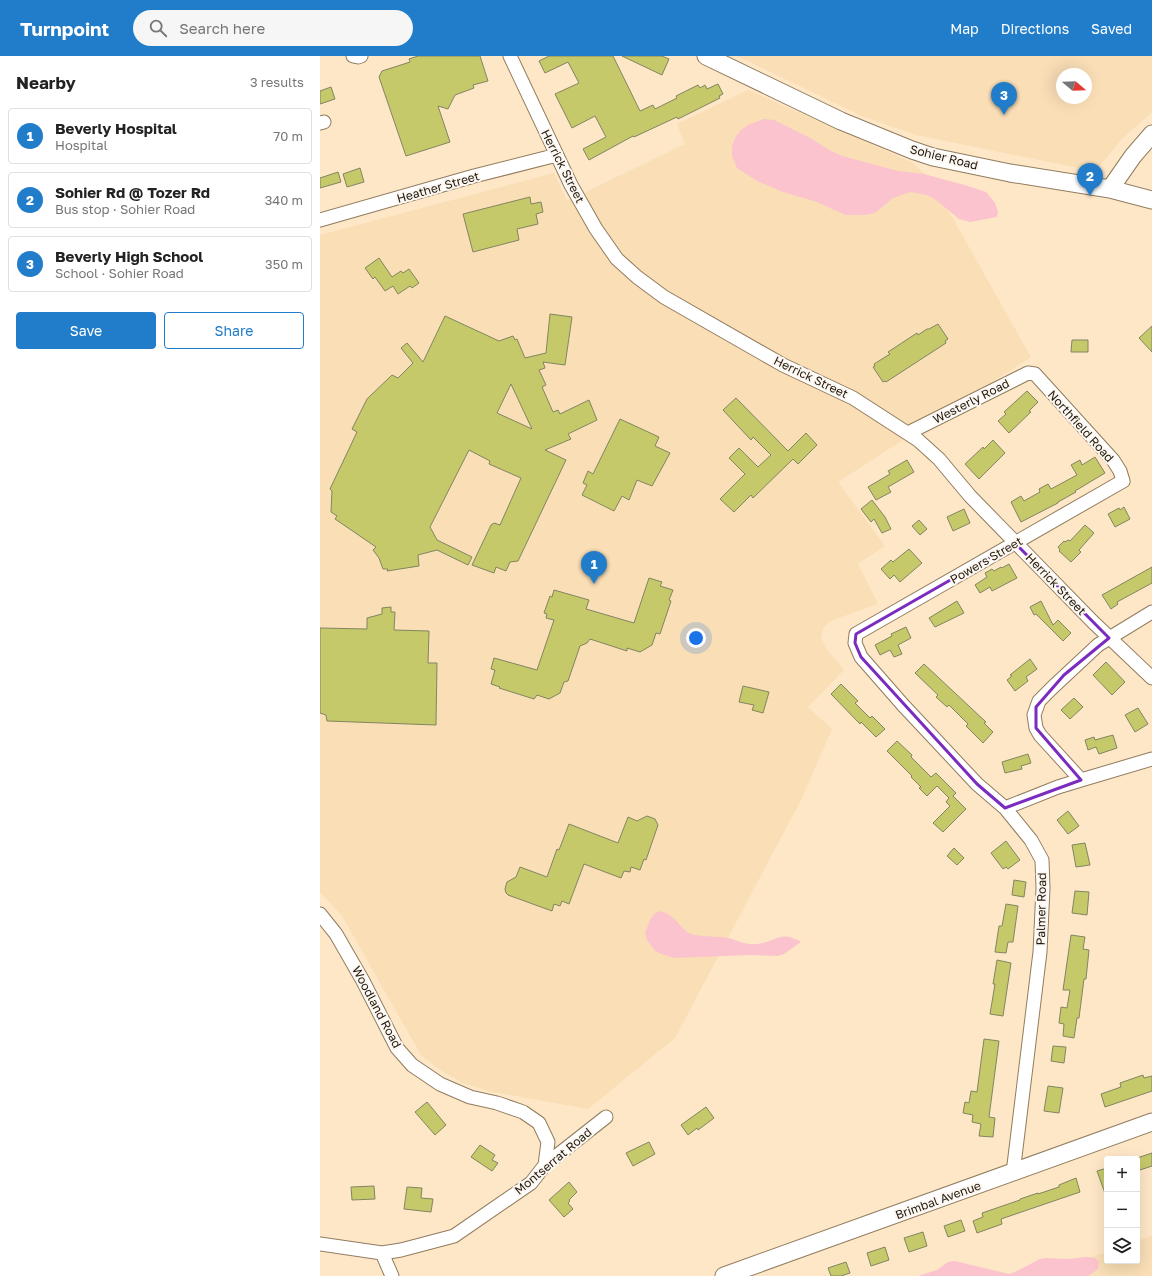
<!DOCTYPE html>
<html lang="en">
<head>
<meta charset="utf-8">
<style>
  body { margin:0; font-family:"Golos Text",sans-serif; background:#f6f6f6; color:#222 }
  .controls { position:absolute; right:12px; bottom:12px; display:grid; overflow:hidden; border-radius:4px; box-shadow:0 4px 16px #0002 }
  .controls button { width:36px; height:36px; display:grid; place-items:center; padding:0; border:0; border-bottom:1px solid #e0e0e0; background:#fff; color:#222; font:20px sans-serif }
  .compass { position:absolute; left:736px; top:12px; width:36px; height:36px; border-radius:50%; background:#fff; box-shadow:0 4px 16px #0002; rotate:109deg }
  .you { position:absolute; left:376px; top:582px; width:14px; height:14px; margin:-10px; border:3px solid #fff; border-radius:50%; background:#1a73e8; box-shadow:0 0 0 6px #1a73e833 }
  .badge { display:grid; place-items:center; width:26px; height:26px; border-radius:50%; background:#217dca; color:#fff; font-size:13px; font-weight:700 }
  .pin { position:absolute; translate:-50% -33px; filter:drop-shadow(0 1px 2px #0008) }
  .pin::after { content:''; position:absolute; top:21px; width:14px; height:12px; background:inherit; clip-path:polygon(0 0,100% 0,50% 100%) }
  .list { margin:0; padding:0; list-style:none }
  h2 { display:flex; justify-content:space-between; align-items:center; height:52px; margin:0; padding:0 16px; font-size:17px }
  h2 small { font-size:13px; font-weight:400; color:#767676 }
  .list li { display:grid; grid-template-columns:26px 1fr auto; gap:12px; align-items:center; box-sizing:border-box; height:56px; margin:0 8px 8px; padding:0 8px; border:1px solid #e0e0e0; border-radius:4px }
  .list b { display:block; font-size:15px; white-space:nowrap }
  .list p { margin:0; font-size:13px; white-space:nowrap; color:#767676 }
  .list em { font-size:13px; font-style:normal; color:#767676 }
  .actions { display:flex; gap:8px; padding:12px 16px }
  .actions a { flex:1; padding:9px 0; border:1px solid #217dca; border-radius:4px; text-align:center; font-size:14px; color:#217dca }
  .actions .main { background:#217dca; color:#fff }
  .icon { flex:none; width:22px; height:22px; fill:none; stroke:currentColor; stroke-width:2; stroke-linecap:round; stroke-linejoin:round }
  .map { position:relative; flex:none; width:832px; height:1220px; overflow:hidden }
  header { display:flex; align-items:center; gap:24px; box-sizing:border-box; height:56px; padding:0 20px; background:#217dca; color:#fff }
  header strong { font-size:19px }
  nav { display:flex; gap:22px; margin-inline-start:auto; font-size:14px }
  .search { width:280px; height:36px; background:#f6f6f6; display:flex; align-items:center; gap:10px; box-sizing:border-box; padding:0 14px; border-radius:22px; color:#767676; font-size:15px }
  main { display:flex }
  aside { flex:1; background:#fff }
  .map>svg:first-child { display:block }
  .built { fill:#f9deb6; fill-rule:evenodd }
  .green { fill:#fbc3cd }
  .building { fill:#c5c969; stroke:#828562; fill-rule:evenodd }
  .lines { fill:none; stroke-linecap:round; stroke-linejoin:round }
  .minor-casing { stroke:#917c5e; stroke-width:15 }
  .major-casing { stroke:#917c5e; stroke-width:19 }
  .minor { stroke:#fff; stroke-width:13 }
  .major { stroke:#fff; stroke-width:17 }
  .marked { fill:none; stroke:#7b2cbf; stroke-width:3; stroke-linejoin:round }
  .labels { text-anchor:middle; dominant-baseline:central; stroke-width:4; stroke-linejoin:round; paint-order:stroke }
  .street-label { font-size:12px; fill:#21190d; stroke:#fcf7f1 }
</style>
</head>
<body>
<header>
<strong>Turnpoint</strong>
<div class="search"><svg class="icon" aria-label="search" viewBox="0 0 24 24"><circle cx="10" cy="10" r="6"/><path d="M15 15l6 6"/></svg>Search here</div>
<nav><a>Map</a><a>Directions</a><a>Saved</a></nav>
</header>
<main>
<aside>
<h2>Nearby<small>3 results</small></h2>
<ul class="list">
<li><span class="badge">1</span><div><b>Beverly Hospital</b><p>Hospital</p></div><em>70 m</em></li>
<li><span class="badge">2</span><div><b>Sohier Rd @ Tozer Rd</b><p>Bus stop · Sohier Road</p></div><em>340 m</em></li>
<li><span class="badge">3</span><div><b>Beverly High School</b><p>School · Sohier Road</p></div><em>350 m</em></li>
</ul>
<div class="actions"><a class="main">Save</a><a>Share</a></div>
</aside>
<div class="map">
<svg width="832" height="1220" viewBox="0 0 832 1220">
  <rect width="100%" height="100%" fill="#fee7c7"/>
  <path class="built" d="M417,0H832V56L802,83L781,108L774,113H764L596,79L544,61ZM742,18H766V42H742Z
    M428,34L591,106L610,122L711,301L518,426L565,490L538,508L558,548L510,565L503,572L501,583L508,595L524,614L488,651L512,673L482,742L355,982L268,1053L168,1035L143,1027L120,1014L101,999L22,860L0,836V179L234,117L247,145L365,88L357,68Z
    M832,1180V1220H717L787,1196V1205H817V1185Z"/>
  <path class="green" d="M444,63L454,64L492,83L509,94L522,100L578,115L604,118L648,130L666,136L675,147L678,156L677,161L650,166L639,163L616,144L607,139L591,136L584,138L573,142L555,157L545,159H525L497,146L463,136L437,125L417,112L412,100V90L416,80L421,74L428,69Z
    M340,855C357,859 362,877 374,879C385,881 397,880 408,882C416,884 426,889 435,888C456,887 459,873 481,886L464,898L458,900L430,899L354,902L341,898L335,895L327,884L325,877L330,864L334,858Z
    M767,1201L775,1202L779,1206L778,1213L768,1220H598L617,1214L628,1206L635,1205L689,1218L695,1216L720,1203L726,1202L747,1203Z"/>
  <path class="building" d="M98,0H160L168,25L153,29L154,32L135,39L128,53L118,50L130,86L86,100L59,21L62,15L90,6L89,3Z
    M229,0H293L320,55L333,49L335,53L357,42L356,40L378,29L380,32L385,29L387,33L398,28L403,38L399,40L400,42L358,63L357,61L314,81L313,80L269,104L263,93L286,81L275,60L252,72L235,38L259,27L248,6L225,17L219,5Z
    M302,0H342L349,3L342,19Z
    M11,31L15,43L0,48V35Z
    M40,112L44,126L27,131L23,118Z
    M18,116L21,126L0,132V122Z
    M210,141L211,148L221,146L223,156L216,158L218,168L197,173L199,184L153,196L143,158Z
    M59,202L72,221L81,215L83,217L89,213L99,227L92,232L90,230L78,238L73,230L65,235L55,221L53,223L45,212Z
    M230,258L252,261L245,309L223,306L225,312L219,314L226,329L222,331L233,356L238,354L240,358L269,344L277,364L248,378L251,383L225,394L246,404L198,505L190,506L186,515L176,511L174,517L152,509L171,469L174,467L180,469L201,422L169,408L170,405L149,394L110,471L117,484L152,501L148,509L117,494L98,499L99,510L67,515L68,513H63L59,502L53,494L56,491L15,463L17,460L11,456L12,435L10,433L37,376L32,373L47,343L72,319L78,322L93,307L81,292L87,287L103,306L125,260L179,285L193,280L195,284L197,283L205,302L226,297ZM191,328L212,373L177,357Z
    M618,268L628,283L625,285L626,287L566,326L565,325L563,326L553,311L555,310L554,308L570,298L568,296L597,277L598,279L607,273H609Z
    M832,270V296L819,282Z
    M752,284H768V296H751Z
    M707,335L718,346L709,355L711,356L689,377L678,365L686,358L684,356Z
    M416,342L468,395L486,377L497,389L478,408L473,403L433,442L431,439L414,456L400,443L425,418L409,402L419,392L438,411L451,399L433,381L431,384L403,354Z
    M300,363L339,381L335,390L350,397L332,430L317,424L309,444L302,440L294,455L262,439L267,429L263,427L268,415L273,418Z
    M673,384L685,397L659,423L645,408L663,391L664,393Z
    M775,401L785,417L755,435L756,436L738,446V447L701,466L691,446L701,440L704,445L720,436L719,433L728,428L731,433L757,419L751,409L760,404L762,409Z
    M587,404L594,416L568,431L571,436L556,444L548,431L570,418L568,415Z
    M552,444L565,461L571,473L562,477L554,463L551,466L541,453Z
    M804,451L810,463L795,471L788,458L799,452L800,454Z
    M644,453L650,467L633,475L627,461Z
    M599,464L607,473L600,479L592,470Z
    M765,469L774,477L759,494L761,496L751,506L739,495L740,494L738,491L744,485L745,486L748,484L750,485Z
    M589,493L602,507L580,526L574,519L570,523L561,513L571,504L573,506Z
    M689,508L697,522L672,535L670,531L660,537L655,529L667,521L665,517L672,513L674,515L681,511L682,512Z
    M832,511V527L797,546L798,548L791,553L782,539Z
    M329,522L342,526L340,530L353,534L349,544L351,545L340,578L336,577L332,589L320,596L307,592V595L270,583L267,587L260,590L248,625L244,626L240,637L229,643L217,639L214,643L179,632L180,631L171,628L175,614L171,613L174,602L217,614L234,564L226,562L227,558L224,557L230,540L232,541L234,534L269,544L266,553L314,567Z
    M637,545L644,557L615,571L609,562Z
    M721,545L733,569L738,564L751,577L743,585L716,558L714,559L710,551Z
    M71,551V556H75L74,574L109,575L108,607H117L116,669L7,665L6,659L0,657V572L47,573V562L62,558V552Z
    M586,571L591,582L578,589L582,598L574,601L570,594L560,599L555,589L572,580L571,578Z
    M710,603L717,613L706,621L708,625L695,635L687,624L692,620L690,619Z
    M786,606L805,626L792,639L773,619Z
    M604,608L666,666L664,667L673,676L663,687L646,670L648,668L629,649L627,651L616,641L618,639L595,617Z
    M521,628L538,645L535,647L550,662L552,660L565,673L556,681L541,666L540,668L511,638Z
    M423,630L449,636L443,657L432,654L434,649L419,646Z
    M754,642L763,651L750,663L741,654Z
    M818,652L828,668L815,676L805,659Z
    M793,679L797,692L779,698L776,691L768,694L765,684L774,681L775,684Z
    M577,685L592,699L591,701L611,721L616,717L636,737L633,740L646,753L623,776L613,767L630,750L626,746L629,742L617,730L607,740L599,732L601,731L591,721L592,720L567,695Z
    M708,698L711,707L701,710L702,713L685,717L682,706Z
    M748,755L759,770L748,778L737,764Z
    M327,760L335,763L338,769L326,804L324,803L320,814L311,811L310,816L304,815L301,822L264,808L249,848L242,845L240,850L234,848L232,855L188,839L186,837L185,833L187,826L196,821L200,811L227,821L237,793L239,794L249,768L298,787L308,761L317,765Z
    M686,785L700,804L688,813L686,811L683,813L671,797Z
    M765,787L770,809L756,811L752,789Z
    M634,792L644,802L637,809L627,800Z
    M694,824L706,826L704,841L692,839Z
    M755,835L769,836L767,859L752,857Z
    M686,848L698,850L693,886H688L686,897L675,896L679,870H682Z
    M751,879L765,881L763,893L769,894L766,923H764L759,962H757L754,982L743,980L744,968L739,967L741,951L747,952L750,934H743Z
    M677,904L691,907L683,960L670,958L675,928H673Z
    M664,983L679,985L669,1061L675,1062L673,1081L659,1080L661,1068L652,1066L653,1059L643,1057L645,1046L649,1047L651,1035L657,1036Z
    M733,990L746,991L744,1007L731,1005Z
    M823,1019L824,1022L832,1020V1035L785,1051L781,1038L801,1031L800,1027Z
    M728,1030L743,1032L739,1057L724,1055Z
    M107,1046L126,1069L115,1079L95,1056Z
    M386,1051L394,1062L378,1074L377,1072L368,1079L361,1069Z
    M329,1086L335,1098L313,1110L306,1097Z
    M160,1089L175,1099L172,1104L178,1107L172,1115L151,1101Z
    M832,1097V1110L817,1115V1102Z
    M787,1112V1140H786L777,1115Z
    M756,1122L760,1136L681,1163L682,1168L657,1177L653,1165L663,1161L662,1157L700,1144V1143L718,1137V1138L739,1131V1129Z
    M249,1126L257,1136L249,1144L250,1145L248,1147L253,1153L244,1161L229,1144Z
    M54,1130L55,1143L32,1144L31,1131Z
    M87,1131L102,1132L101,1142L113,1143L111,1156L84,1153Z
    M641,1164L645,1175L628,1181L624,1170Z
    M603,1176L607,1190L589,1196L584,1182Z
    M565,1191L569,1204L551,1210L547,1197Z
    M526,1206L530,1217L521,1220H511L508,1212Z"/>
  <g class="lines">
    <g class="minor-casing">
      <path id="minor" d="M33,0L38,1L41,0
        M190,0L251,129L276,173L297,203L317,221L344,241L463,309L533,342L598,384L619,403L650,440L773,566L832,622
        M0,67L4,66
        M0,164L154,120L237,99
        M588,377L708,317L715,318L793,404L800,415L803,425L536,578L535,587L541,601L583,649L657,728L685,752L711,784L722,804L723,832L720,896L693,1117
        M832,556L778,589L733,631L719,645L714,659L716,672L720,679L761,724L832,703
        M685,752L738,731L761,724
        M0,858L16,878L43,925L77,992L92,1009L120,1028L150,1041L177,1047L203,1056L219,1067L228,1086L225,1109
        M0,1188L62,1197L81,1194L134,1180L211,1127L225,1109L286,1061
        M62,1197L72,1220"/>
    </g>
    <g class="major-casing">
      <path id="major" d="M386,0L521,65L592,94L613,101L690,117L790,133L832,144
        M790,133L813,100L832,78
        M404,1220L832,1066"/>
    </g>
    <use href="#minor" class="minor"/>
    <use href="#major" class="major"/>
  </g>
  <path class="marked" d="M695,487L789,582L744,619L716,651V672L761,724L685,752L657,728L541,601L535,587L536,578Z"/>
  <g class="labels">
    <g class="street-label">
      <text transform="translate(624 101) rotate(14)">Sohier Road</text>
      <text transform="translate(243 110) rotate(63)">Herrick Street</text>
      <text transform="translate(118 131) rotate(-16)">Heather Street</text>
      <text transform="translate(491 321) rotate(26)">Herrick Street</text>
      <text transform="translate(651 345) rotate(-27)">Westerly Road</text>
      <text transform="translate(761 370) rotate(48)">Northfield Road</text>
      <text transform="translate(666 504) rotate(-30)">Powers Street</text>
      <text transform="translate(736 528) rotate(46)">Herrick Street</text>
      <text transform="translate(721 853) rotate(-89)">Palmer Road</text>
      <text transform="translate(57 951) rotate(62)">Woodland Road</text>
      <text transform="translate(233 1105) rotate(-40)">Montserrat Road</text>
      <text transform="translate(618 1144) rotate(-20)">Brimbal Avenue</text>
    </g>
  </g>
</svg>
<div class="controls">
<button>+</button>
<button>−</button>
<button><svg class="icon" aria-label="layers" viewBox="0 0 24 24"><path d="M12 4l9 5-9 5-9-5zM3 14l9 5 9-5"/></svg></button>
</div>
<svg class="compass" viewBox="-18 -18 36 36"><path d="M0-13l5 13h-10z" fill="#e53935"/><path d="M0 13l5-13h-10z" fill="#767676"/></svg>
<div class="you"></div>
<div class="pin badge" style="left:274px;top:528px">1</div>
<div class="pin badge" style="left:770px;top:140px">2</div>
<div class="pin badge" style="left:684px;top:59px">3</div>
</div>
</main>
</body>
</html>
